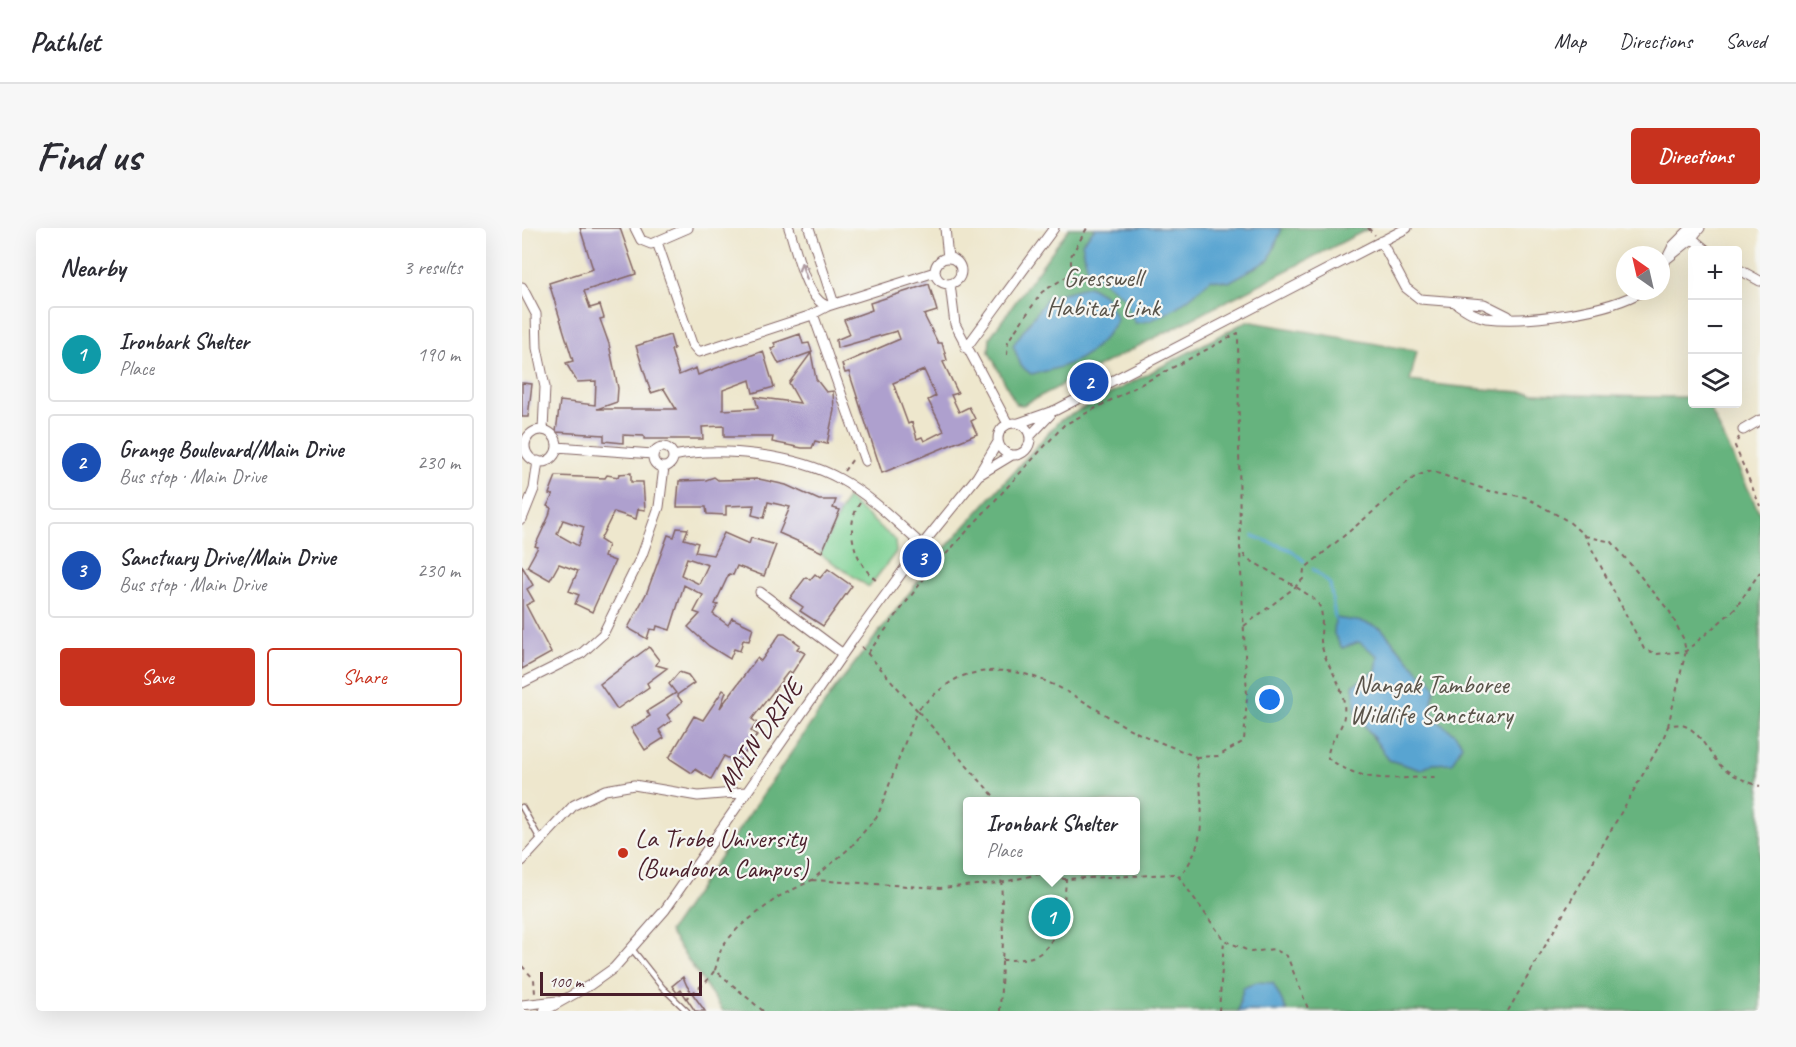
<!DOCTYPE html>
<html lang="en">
<head>
<meta charset="utf-8">
<style>
  body { margin:0; font-family:Caveat,sans-serif; background:#f7f7f7; color:#2b2b33 }
  .controls { position:absolute; right:18px; top:18px; display:grid; overflow:hidden; border-radius:6px; box-shadow:0 6px 24px #0002 }
  .controls button { width:54px; height:54px; display:grid; place-items:center; padding:0; border:0; border-bottom:2px solid #e1e1e2; background:#fff; color:#2b2b33; font:30px sans-serif }
  .compass { position:absolute; left:1094px; top:18px; width:54px; height:54px; border-radius:50%; background:#fff; box-shadow:0 6px 24px #0002; rotate:326deg }
  .scale { position:absolute; left:18px; bottom:15px; width:162px; box-sizing:border-box; padding-left:6px; border:3px solid #4a1f2b; border-top:0; font-size:16px; line-height:21px; white-space:nowrap; color:#4a1f2b; -webkit-text-stroke:4px #f6f6f2; paint-order:stroke }
  .you { position:absolute; left:748px; top:472px; width:21px; height:21px; margin:-15px; border:4px solid #fff; border-radius:50%; background:#1a73e8; box-shadow:0 0 0 9px #1a73e833 }
  .badge { display:grid; place-items:center; width:39px; height:39px; border-radius:50%; background:#c8321e; color:#fff; font-size:20px; font-weight:700 }
  .pin { position:absolute; translate:-50% -50%; border:3px solid #fff; box-shadow:0 2px 6px #0006 }
  .popup { position:absolute; left:441px; top:569px; width:177px; height:78px; box-sizing:border-box; display:grid; place-content:center; border-radius:6px; background:#fff; filter:drop-shadow(0 2px 4px #0005); font-size:20px; white-space:nowrap; color:#7c7c81 }
  .popup b { font-size:22px; color:#2b2b33 }
  .popup::after { content:''; position:absolute; left:50%; top:100%; margin-left:-12px; border:12px solid transparent; border-top-color:#fff }
  .list { margin:0; padding:0; list-style:none }
  h2 { display:flex; justify-content:space-between; align-items:center; height:78px; margin:0; padding:0 24px; font-size:26px }
  h2 small { font-size:20px; font-weight:400; color:#7c7c81 }
  .list li { display:grid; grid-template-columns:39px 1fr auto; gap:18px; align-items:center; box-sizing:border-box; height:96px; margin:0 12px 12px; padding:0 12px; border:2px solid #e1e1e2; border-radius:6px }
  .list b { display:block; font-size:22px; white-space:nowrap }
  .list p { margin:0; font-size:20px; white-space:nowrap; color:#7c7c81 }
  .list em { font-size:20px; font-style:normal; color:#7c7c81 }
  .actions { display:flex; gap:12px; padding:18px 24px }
  .actions a { flex:1; padding:14px 0; border:2px solid #c8321e; border-radius:6px; text-align:center; font-size:21px; color:#c8321e }
  .actions .main { background:#c8321e; color:#fff }
  .icon { flex:none; width:33px; height:33px; fill:none; stroke:currentColor; stroke-width:2; stroke-linecap:round; stroke-linejoin:round }
  .map { position:relative; flex:none; width:1238px; height:783px; overflow:hidden; border-radius:6px }
  header { display:flex; align-items:center; gap:36px; box-sizing:border-box; height:84px; padding:0 30px; background:#fff; border-bottom:2px solid #e1e1e2 }
  header strong { font-size:28px }
  nav { display:flex; gap:33px; margin-inline-start:auto; font-size:21px }
  .intro { display:flex; align-items:center; justify-content:space-between; box-sizing:border-box; height:144px; padding:0 36px }
  h1 { margin:0; font-size:42px }
  .button { padding:15px 27px; border-radius:6px; background:#c8321e; color:#fff; font-size:21px; font-weight:700 }
  main { display:flex; gap:36px; padding:0 36px }
  aside { flex:1; background:#fff; border-radius:6px; box-shadow:0 6px 24px #0002 }
  .map>svg:first-child { display:block }
  .green { fill:#7ed194; stroke:#647860; stroke-width:1.5 }
  .forest { fill:#66b37e; stroke:#586954; stroke-width:1.5; fill-rule:evenodd }
  .water { fill:#59a4d1; stroke:#52627e; stroke-width:1.5 }
  .lines { fill:none; stroke-linecap:round; stroke-linejoin:round }
  .stream { stroke:#59a4d1; stroke-width:3 }
  .building { fill:#aea0ce; fill-rule:evenodd }
  .service-casing { stroke:#836564; stroke-width:7 }
  .minor-casing { stroke:#836564; stroke-width:11 }
  .path { stroke:#836564; stroke-width:2; stroke-dasharray:4.5 4.5; stroke-linecap:butt }
  .service { stroke:#fff; stroke-width:4.5 }
  .minor { stroke:#fff; stroke-width:9 }
  .oneway { stroke:#ae9aa0 }
  .poi-dot { fill:#c8321e; stroke:#f6f6f2; stroke-width:2 }
  .labels { text-anchor:middle; dominant-baseline:central; stroke-width:4.5; stroke-linejoin:round; paint-order:stroke }
  .park-label { font-size:26px; fill:#5a544a; stroke:#f6f6f2 }
  .street-label { font-size:26px; fill:#4a1f2b; stroke:#f6f6f2 }
  .poi-label { font-size:26px; fill:#4a1f2b; stroke:#f6f6f2; text-anchor:start }
</style>
</head>
<body>
<header>
<strong>Pathlet</strong>
<nav><a>Map</a><a>Directions</a><a>Saved</a></nav>
</header>
<div class="intro"><h1>Find us</h1><a class="button">Directions</a></div>
<main>
<aside>
<h2>Nearby<small>3 results</small></h2>
<ul class="list">
<li><span class="badge" style="background:#0f9aa8">1</span><div><b>Ironbark Shelter</b><p>Place</p></div><em>190 m</em></li>
<li><span class="badge" style="background:#1a4fb4">2</span><div><b>Grange Boulevard/Main Drive</b><p>Bus stop · Main Drive</p></div><em>230 m</em></li>
<li><span class="badge" style="background:#1a4fb4">3</span><div><b>Sanctuary Drive/Main Drive</b><p>Bus stop · Main Drive</p></div><em>230 m</em></li>
</ul>
<div class="actions"><a class="main">Save</a><a>Share</a></div>
</aside>
<div class="map">
<svg width="1238" height="783" viewBox="0 0 1238 783">
  <rect width="100%" height="100%" fill="#f6f6f2"/>
  <filter id="ink" filterUnits="userSpaceOnUse"><feTurbulence type="fractalNoise" baseFrequency=".0167" numOctaves="2"/><feDisplacementMap in="SourceGraphic" scale="12" xChannelSelector="R" yChannelSelector="G"/><feConvolveMatrix kernelMatrix="1 2 1 2 8 2 1 2 1" color-interpolation-filters="sRGB"/></filter>
  <filter id="wash" filterUnits="userSpaceOnUse"><feTurbulence type="fractalNoise" baseFrequency=".008" numOctaves="4" result="noise"/><feDisplacementMap in="SourceGraphic" scale="24" xChannelSelector="R" yChannelSelector="G"/><feGaussianBlur stdDeviation="1.35" result="paint"/><feColorMatrix in="noise" values="0 0 0 0 0 0 0 0 0 0 0 0 0 0 0 0 0 1.4 0 .05"/><feComposite in="paint" operator="in"/></filter>
  <g filter="url(#wash)">
    <rect width="100%" height="100%" fill="#eee7cd"/>
    <path class="green" d="M325,270L373,312L374,324L347,359L298,326Z"/>
    <path class="forest" d="M547,0H848L501,177L494,176L467,124L468,109Z
      M725,93L895,123L888,153C982,166 1076,169 1170,169V176H1186L1238,286V783H201L147,704L312,462L416,328L537,193ZM445,574H613V642H445Z"/>
    <path class="water" d="M573,0H758L759,3L747,32L707,54L689,51C670,69 640,95 613,95L602,69L565,40L560,15Z
      M567,58L584,68L595,92C573,128 550,139 509,146L499,138L491,117L526,69Z
      M813,390L841,394L859,400L899,446L906,447L913,460C900,502 930,492 940,517L930,535L910,536L899,542L867,532L834,485L831,457L854,443L856,428L837,414L820,420L812,406Z
      M735,754L751,755L765,783H716L721,760Z"/>
    <g class="lines">
      <path class="stream" d="M731,308L769,322L782,333
        M791,341L808,356L813,390"/>
    </g>
    <g id="blocks">
      <path class="building" d="M58,0H98L114,46L62,63L68,80L78,77L82,90L78,91L87,116L96,160L95,174L75,181H154L142,161L129,165L114,118L148,107L152,121L149,122L157,147L174,140L176,147L241,123L252,159L231,165L228,152L201,162V182L236,180L233,169L278,175L267,155L289,125L294,151L304,164L311,163L312,182L305,216L293,213L290,220H280L250,214L251,209H202V198L180,199L181,211H122V208L101,207V215L82,213V207L34,204L38,173L73,177L74,153L55,154L44,135L51,133L27,55L71,41Z
        M407,56L415,83L402,87L416,115H420L425,132L421,134L436,165L429,167L437,184L447,179L453,191L449,193L455,206L360,245L327,144L323,145L320,136L378,111L375,103L315,120L314,112L328,106L322,92L350,82L348,75ZM402,142L414,168L406,172L422,203L402,213L400,209L395,211L390,194L386,196L371,155Z
        M278,106L281,116L287,115L290,124L257,136L249,121L254,119L252,115Z
        M0,155L10,156L6,189H0Z
        M109,245V254H121L123,282L116,281L114,291L92,284L78,312L86,317L82,329L93,333L70,384L53,376L57,367L47,363L56,343L37,336L28,352L5,339L16,319L13,318L27,288L29,280L25,278L31,267L27,266L34,248L83,250L85,247L96,249L97,246ZM41,292L62,299L56,318L35,306Z
        M192,249L196,252L237,251L264,257L297,272H314L311,280L318,282L300,324L257,305L268,279L246,274L242,290L230,287L232,277L204,278V287L185,286L184,279H155L157,253L184,252Z
        M155,300L166,301L162,311L176,315L173,324L191,327L202,305L227,316L229,310L254,317L242,348L215,338L211,347L207,346L193,376L196,377L191,386L206,397L210,390L231,400L227,413L221,412L218,423L212,421L208,431L187,418L166,399L178,386L172,384L181,367L162,357L148,402L135,398L134,402L128,401L125,411L106,400L125,364L146,307L152,309ZM165,330L186,337L177,356L159,347Z
        M0,338L11,357L5,361L12,373L4,377L29,425L0,441Z
        M306,341L330,358L301,398L278,383L281,379L268,370L284,349L288,352L293,346L298,350Z
        M258,406H263L278,417L275,421L283,425L270,445L267,443L230,491L235,495L229,503L235,507L216,535L202,528L189,551L173,541L170,545L147,530L172,488L181,492L201,462L204,464L198,480L235,430L239,433Z
        M127,419L137,432L134,437L145,440L125,455L127,459L95,481L78,456Z
        M157,444L166,447L172,455L155,467L160,474L145,487L149,493L137,502L142,510L123,522L109,500L128,488L125,483L154,465L147,456Z
        M527,679L537,682L532,700L520,696Z
        M161,749L165,758L183,783H173L159,762L155,765L150,758Z"/>
    </g>
  </g>
  <g filter="url(#ink)">
    <use href="#blocks" fill-opacity="0" stroke="#836564" stroke-width="1.5"/>
    <g class="lines">
      <g class="service-casing">
        <path id="service" d="M0,579L19,613
          M110,721L140,759L165,783"/>
      </g>
      <g class="minor-casing">
        <path id="minor" d="M113,0L119,12L129,16L166,0
          M267,0C274,20 284,73 306,78
          M287,0L312,76
          M423,0L426,30
          M1166,7L1184,22
          M859,13L884,60L898,71L962,76L986,88
          M135,14L170,116L177,124L287,88L306,78L413,44
          M1146,30L1166,14L1178,0
          M413 43a13 13 0 1 1 26 0a13 13 0 1 1-26 0Z
          M1216,41L1238,53
          M1139,42L1151,18L1169,0
          M428,56L433,96L486,196
          M0,59L14,86L15,120L23,159L21,202
          M935,76C944,82 953,88 964,90C1003,95 1087,84 1120,63
          M291,86L343,233
          M444,120L532,0
          M476 211a16 16 0 1 1 32 0a16 16 0 1 1-32 0Z
          M497,195L534,182L885,0
          M1221,202L1238,192
          M3 218a16 16 0 1 1 32 0a16 16 0 1 1-32 0Z
          M508,208L528,187
          M131 229a10 10 0 1 1 20 0a10 10 0 1 1-20 0Z
          M35,219L131,226
          M151,228C200,218 275,227 318,251C349,268 374,294 400,317
          M457,247L490,227
          M0,291L12,261L16,233
          M238,364L321,426
          M0,455L60,425L81,406L120,327L137,279L142,239
          M0,633L52,577L83,562L112,557L176,568L224,564
          M0,777L35,773
          M22,783L68,757L92,740L143,682L332,410L400,317L455,249L476,214"/>
      </g>
      <path class="path" d="M846,0L853,7
        M485,127L486,113L520,64L549,46V28L565,0
        M1217,209L1213,218L1238,278
        M322,243L331,231
        M338,275C321,299 333,336 356,354
        M1063,308L1090,314L1148,384L1161,410L1164,423L1146,498
        M722,398L772,360L781,351L782,341L894,248L909,243L968,263L1003,269L1046,293L1063,308L1122,421L1135,426L1164,423L1213,381L1238,344
        M346,425L404,348L542,197L716,105L718,321L724,330C738,338 787,365 795,374C805,387 796,405 800,419C806,444 825,457 822,488C820,504 805,514 806,530C843,558 874,549 917,549
        M674,529L696,528L722,513L725,468L718,322
        M477,574L395,482C409,470 426,452 444,447C513,428 558,476 614,504C633,513 654,520 674,529C680,573 688,614 657,649L702,712L729,724L752,721L765,728L787,783
        M290,652L418,660L478,655L521,645L542,651L653,646L657,649
        M480,732C493,732 511,732 521,723C538,708 543,673 544,651
        M0,738L12,751L13,766
        M163,771L184,754L193,742
        M241,783L193,742L200,718L217,699L256,669L290,652L329,619L356,587L395,482L338,417
        M478,783L481,712L479,642
        M697,783L702,712
        M986,783L1141,511L1146,498C1174,489 1182,522 1200,539C1211,548 1225,554 1238,558"/>
      <use href="#service" class="service"/>
      <use href="#minor" class="minor"/>
    </g>
    <defs><path id="oneway-shaft" d="M-6 0H5M1.5-3L5.5 0L1.5 3" fill="none" stroke-width="1.6" stroke-linecap="round" stroke-linejoin="round" transform="scale(1.5)"/></defs>
    <use class="oneway" href="#oneway-shaft" transform="translate(282 43) rotate(-109)"/>
  </g>
  <circle class="poi-dot" cx="101" cy="625" r="6"/>
  <g class="labels">
    <g class="park-label">
      <text x="581" y="49">Gresswell<tspan x="581" dy="30">Habitat Link</tspan></text>
      <text x="909" y="456">Nangak Tamboree<tspan x="909" dy="30">Wildlife Sanctuary</tspan></text>
    </g>
    <g class="street-label">
      <text transform="translate(238 507) rotate(-55)">MAIN DRIVE</text>
    </g>
    <g class="poi-label">
      <text x="113" y="610">La Trobe University<tspan x="113" dy="30">(Bundoora Campus)</tspan></text>
    </g>
  </g>
</svg>
<div class="controls">
<button>+</button>
<button>−</button>
<button><svg class="icon" aria-label="layers" viewBox="0 0 24 24"><path d="M12 4l9 5-9 5-9-5zM3 14l9 5 9-5"/></svg></button>
</div>
<svg class="compass" viewBox="-18 -18 36 36"><path d="M0-13l5 13h-10z" fill="#e53935"/><path d="M0 13l5-13h-10z" fill="#7c7c81"/></svg>
<div class="scale">100 m</div>
<div class="you"></div>
<div class="pin badge" style="left:529px;top:689px;background:#0f9aa8">1</div>
<div class="popup"><b>Ironbark Shelter</b>Place</div>
<div class="pin badge" style="left:567px;top:154px;background:#1a4fb4">2</div>
<div class="pin badge" style="left:400px;top:330px;background:#1a4fb4">3</div>
</div>
</main>
</body>
</html>
